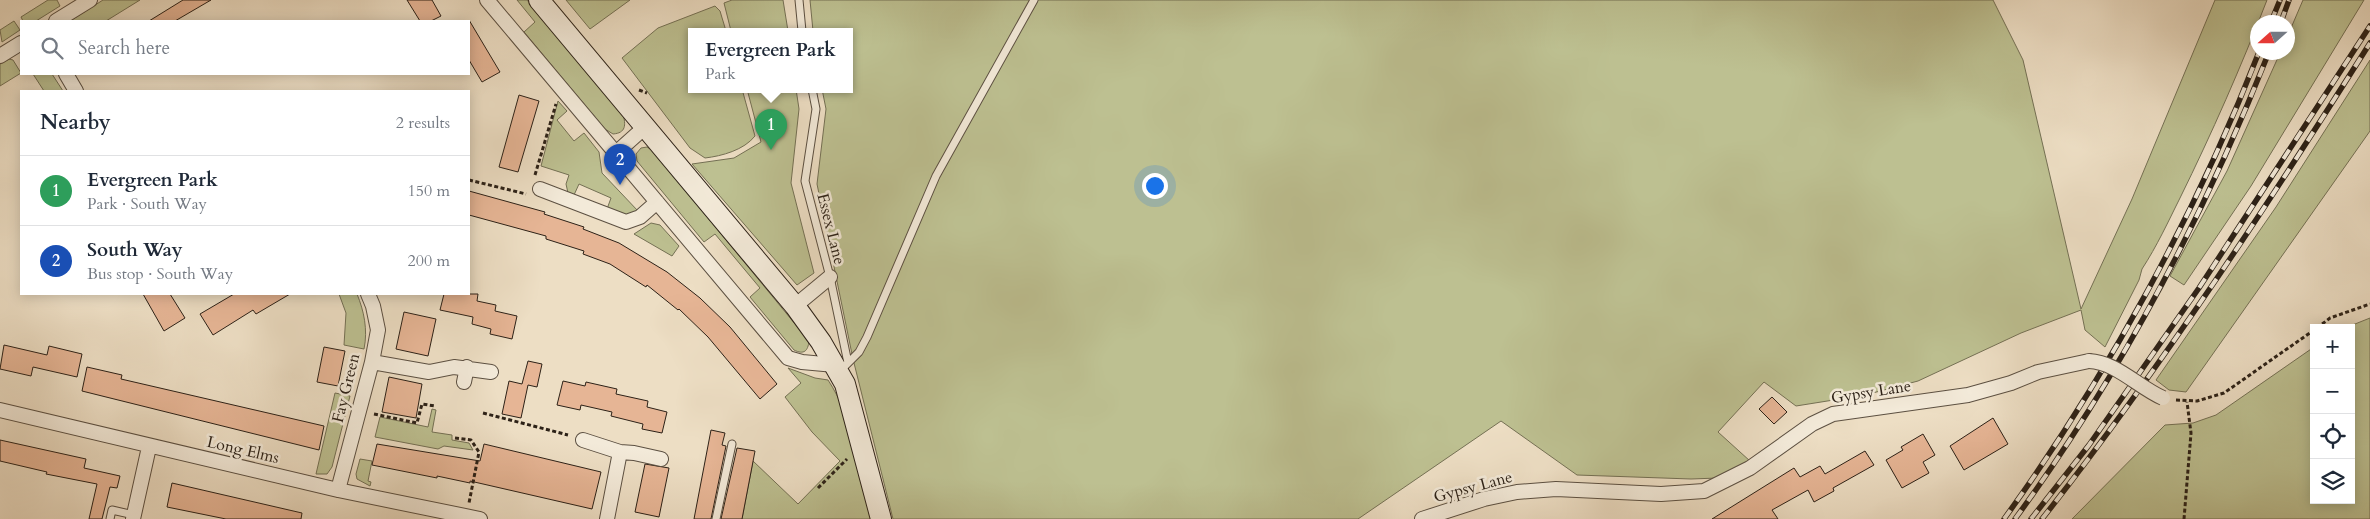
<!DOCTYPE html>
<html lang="en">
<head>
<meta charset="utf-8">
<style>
  body { margin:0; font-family:Cardo,serif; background:#f6f6f7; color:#1f2937 }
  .controls { position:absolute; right:15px; bottom:15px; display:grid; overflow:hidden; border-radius:0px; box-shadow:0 2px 12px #0003 }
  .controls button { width:45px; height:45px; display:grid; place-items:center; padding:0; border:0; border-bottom:1px solid #e0e1e3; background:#fff; color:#1f2937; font:25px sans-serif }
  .compass { position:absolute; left:2250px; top:15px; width:45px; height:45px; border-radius:50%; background:#fff; box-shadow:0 2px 12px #0003; rotate:249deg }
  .you { position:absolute; left:1154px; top:185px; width:18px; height:18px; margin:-12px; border:4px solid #fff; border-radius:50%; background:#1a73e8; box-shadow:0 0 0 8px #1a73e833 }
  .badge { display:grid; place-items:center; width:32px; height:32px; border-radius:50%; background:#d93025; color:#fff; font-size:16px; font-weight:700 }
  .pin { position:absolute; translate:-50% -41px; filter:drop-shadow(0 1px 2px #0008) }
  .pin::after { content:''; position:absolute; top:26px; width:18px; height:15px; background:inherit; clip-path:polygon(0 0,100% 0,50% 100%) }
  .popup { position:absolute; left:688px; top:28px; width:165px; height:65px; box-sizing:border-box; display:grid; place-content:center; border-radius:0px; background:#fff; filter:drop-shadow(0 1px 4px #0005); font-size:16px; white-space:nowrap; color:#747a83 }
  .popup b { font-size:19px; color:#1f2937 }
  .popup::after { content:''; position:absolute; left:50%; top:100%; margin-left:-10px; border:10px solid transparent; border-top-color:#fff }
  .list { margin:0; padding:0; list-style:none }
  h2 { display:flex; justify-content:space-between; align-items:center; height:65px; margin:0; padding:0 20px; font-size:21px }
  h2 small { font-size:16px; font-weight:400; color:#747a83 }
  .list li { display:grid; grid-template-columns:32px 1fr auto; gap:15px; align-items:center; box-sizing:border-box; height:70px; padding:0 20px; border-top:1px solid #e0e1e3 }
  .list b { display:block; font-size:19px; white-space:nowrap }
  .list p { margin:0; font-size:16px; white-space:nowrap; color:#747a83 }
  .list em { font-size:16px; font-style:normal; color:#747a83 }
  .icon { flex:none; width:28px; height:28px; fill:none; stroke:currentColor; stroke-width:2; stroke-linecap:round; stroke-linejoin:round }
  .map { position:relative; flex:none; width:2370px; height:519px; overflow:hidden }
  .search { position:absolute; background:#fff; box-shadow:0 2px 12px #0003; left:20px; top:20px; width:450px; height:55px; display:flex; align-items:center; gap:12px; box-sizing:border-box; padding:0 18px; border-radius:0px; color:#747a83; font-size:19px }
  .panel { position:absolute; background:#fff; box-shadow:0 2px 12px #0003; left:20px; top:90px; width:450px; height:205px; border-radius:0px }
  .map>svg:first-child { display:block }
  .green { fill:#bdc091; stroke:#747054 }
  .building { fill:#e6b595; stroke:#2c2117 }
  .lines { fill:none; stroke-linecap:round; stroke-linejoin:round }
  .lane-casing { stroke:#5c5042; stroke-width:9 }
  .street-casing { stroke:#5c5042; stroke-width:16 }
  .secondary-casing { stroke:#2c2117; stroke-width:22 }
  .path { stroke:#2c2117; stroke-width:3; stroke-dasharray:4 2.5; stroke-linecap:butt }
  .lane { stroke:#f3ead9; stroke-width:7 }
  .street { stroke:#f3ead9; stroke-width:14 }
  .secondary { stroke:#f3ead9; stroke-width:20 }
  .rail-casing { stroke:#2c2117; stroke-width:5.5 }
  .rail { stroke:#f3ead9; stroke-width:4; stroke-dasharray:11; stroke-linecap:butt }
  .street-bridge-casing { stroke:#5c5042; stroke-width:16; stroke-linecap:butt }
  .street-bridge { stroke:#f3ead9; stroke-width:14 }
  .labels { text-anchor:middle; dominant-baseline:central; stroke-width:5; stroke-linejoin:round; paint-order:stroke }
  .street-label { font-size:16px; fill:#2c2117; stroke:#f3ead9 }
</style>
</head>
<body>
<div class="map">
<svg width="2370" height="519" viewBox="0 0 2370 519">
  <rect width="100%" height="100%" fill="#eddec4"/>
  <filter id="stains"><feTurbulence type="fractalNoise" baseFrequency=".004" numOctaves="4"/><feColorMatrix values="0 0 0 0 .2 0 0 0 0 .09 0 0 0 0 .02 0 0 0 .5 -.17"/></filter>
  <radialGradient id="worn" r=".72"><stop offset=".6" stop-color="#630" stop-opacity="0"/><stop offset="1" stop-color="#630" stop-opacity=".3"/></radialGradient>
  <path class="green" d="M48,0H57L60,6L36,21H23L21,17Z
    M103,0H140L106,21H70Z
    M517,0H527L623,114C626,125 626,133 613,134L605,129L524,32L535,22Z
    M566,0H630L590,29Z
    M732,0H783L788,31H731L724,3Z
    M810,0H1993L2023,60L2081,309L2132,199L2215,0H2267C2241,67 2212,133 2180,198C2168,222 2157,246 2142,269L2139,280L2105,347L2085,330L2081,310L2021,333L1918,381L1865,395L1796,406L1764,382L1718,432L1750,461L1718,478L1691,479L1577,475L1501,421L1358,519H893L853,359L817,184L826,109L822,89H850V31H813Z
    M2303,0H2364L2251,186L2184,285L2170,276L2227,171L2280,53L2288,52V35Z
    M715,6L720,11L726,31H692V89H742L755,136C744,150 722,156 705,158L690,148L622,58L658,28Z
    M14,21L20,30L2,42L0,30Z
    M9,59L13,60L21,73L0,86V64Z
    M2370,60V131L2186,392L2169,390L2156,380L2276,207Z
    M33,74H52L63,91H44Z
    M747,89H796L799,109L791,183L814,273L797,285L692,164L734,158L761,142Z
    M558,101L567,111L557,120L574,141L584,133L599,152L602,173L638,211L625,216L607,209L611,198L579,184L574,195L568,193L566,184L569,175L541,166Z
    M647,147L653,151L809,341C808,351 804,355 794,350L750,297L760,288L715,234L704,242L637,161L636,154L641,148Z
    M651,223L660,225L679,246L672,256L634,234Z
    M339,294H357C364,311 368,330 364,349L344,345L346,313Z
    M2370,318V519H2072L2165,425L2193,423L2216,415L2314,347V500H2351V328H2345Z
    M788,368L815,378L828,380C853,417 861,475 871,519H742L753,461L798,504L840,461L812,432L785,397L801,383Z
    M335,393L350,396L332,467L327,474H316Z
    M432,409L436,410L432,432L452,435V440L469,443L473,450L444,446L438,449L375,437L380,417L428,427Z
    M360,459L372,461L368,481L371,482L370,486L357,479L356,474Z"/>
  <path class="building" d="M183,0H211L175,21H149Z
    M407,0H432L441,16L431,21H420Z
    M469,20L500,72L482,82L469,60Z
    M519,95L539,101L518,172L499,167Z
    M469,191L545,212L544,214L584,227L583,229L619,243L667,272L700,298L730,327L777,384L760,399L708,337L679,309L678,310L647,285L646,287L610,264L583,254L584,251L546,239V236L469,215Z
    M143,294H170L185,318L164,331Z
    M234,294H290L256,314L253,310L213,335L200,314Z
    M444,294H478L477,301L496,305L495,311L517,316L512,339L490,334L491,329L472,324L473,317L440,310Z
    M404,312L436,319L428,356L396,349Z
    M4,345L47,355L49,346L82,354L77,377L33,367L31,376L0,369Z
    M324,347L345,351L338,386L317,382Z
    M528,361L542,364L537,387L528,385L521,418L502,414L509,381L522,384Z
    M87,367L122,375L121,379L324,426L319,450L82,391Z
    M389,377L422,384L416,418L382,412Z
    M563,381L585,386L586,382L617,389L616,394L648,401L647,407L667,412L662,433L642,429L643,424L611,416L612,412L581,405L580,410L557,405Z
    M1772,397L1787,412L1774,424L1759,409Z
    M1993,418L2008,444L1964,470L1950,446Z
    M711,430L725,433L722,445L726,446L711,519H694Z
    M1923,434L1935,455L1923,462L1929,473L1902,488L1886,460L1903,450L1901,447Z
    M0,440L86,459L84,468L120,476L117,488L110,487L102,519H89L97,484L46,474L47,472L0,461Z
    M377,444L480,461L484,444L601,472L592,509L470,481V483L437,476V478L372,465Z
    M737,448L755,451L742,519H721Z
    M1865,451L1874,465L1833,488L1834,491L1814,502L1808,490L1772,510L1778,519H1712L1794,468L1800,477L1820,466L1825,474Z
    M645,464L669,468L659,517L635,512Z
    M172,483L302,513L301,519H226L167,507Z"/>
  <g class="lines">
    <g class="lane-casing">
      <path id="lane" d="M799,0L802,31
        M812,89L816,109L805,181L830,277L848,363L845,366
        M848,363L859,352L867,337L936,176L1034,0
        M110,519L112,510L134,515
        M716,519L732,444"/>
    </g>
    <g class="street-casing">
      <path id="street" d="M487,0L788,358L802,362L835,365
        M56,21L90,0
        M0,56L21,43
        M66,74L76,91
        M616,153L645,127
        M540,189L626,222L640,217L657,202
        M795,306L830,277
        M372,362L429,372L454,367L491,372
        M464,382L467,367
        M0,410L338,490L480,519
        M583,440L620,452
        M338,490L372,362L378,330L373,306L368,294
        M133,519L149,447
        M607,519L620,452L634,453L661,459
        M1422,519L1484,499L1517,492L1556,489L1661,494L1704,491L1750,468L1812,424L1833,414L1968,395L2011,383L2038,372L2089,361"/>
    </g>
    <g class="secondary-casing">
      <path id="secondary" d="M539,0L795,306L821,342L845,384L881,519"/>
    </g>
    <path class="path" d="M639,90L647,93
      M535,175L556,104
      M469,180L526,194
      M2317,328L2330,318L2370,304
      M2176,400L2197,401L2224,393L2314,330
      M483,413L568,435
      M374,414L417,423L422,404L435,406
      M455,438L471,440L479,452L469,503
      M818,488L847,459
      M2184,519L2191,433L2187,402"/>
    <use href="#lane" class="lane"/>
    <use href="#street" class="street"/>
    <use href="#secondary" class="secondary"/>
    <g class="rail-casing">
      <path id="rail" d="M2271,22L2280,0
        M2281,22L2289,0
        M2004,519C2106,378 2196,214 2259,52
        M2015,519C2119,377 2204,216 2269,52
        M2031,519L2089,445L2199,288L2370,26
        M2042,519C2161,368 2267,206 2370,43"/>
    </g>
    <use href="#rail" class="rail"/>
    <g class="street-bridge-casing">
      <path id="street-bridge" d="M2089,361C2116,362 2138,387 2163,398"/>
    </g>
    <use href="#street-bridge" class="street-bridge"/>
  </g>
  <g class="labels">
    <g class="street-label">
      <text transform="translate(831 229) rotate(76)">Essex Lane</text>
      <text transform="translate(346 388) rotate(-76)">Fay Green</text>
      <text transform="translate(1871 392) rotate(-9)">Gypsy Lane</text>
      <text transform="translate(243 450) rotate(13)">Long Elms</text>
      <text transform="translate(1473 487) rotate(-15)">Gypsy Lane</text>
    </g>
  </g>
  <rect width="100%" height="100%" filter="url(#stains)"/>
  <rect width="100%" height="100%" fill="url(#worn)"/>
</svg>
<div class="controls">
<button>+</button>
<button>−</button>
<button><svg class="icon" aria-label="locate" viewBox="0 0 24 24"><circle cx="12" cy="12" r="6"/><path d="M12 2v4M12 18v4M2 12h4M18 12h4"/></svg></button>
<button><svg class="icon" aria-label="layers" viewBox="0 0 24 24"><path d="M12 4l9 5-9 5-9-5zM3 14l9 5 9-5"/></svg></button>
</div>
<svg class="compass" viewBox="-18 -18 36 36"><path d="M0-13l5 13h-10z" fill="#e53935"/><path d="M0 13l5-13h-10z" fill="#747a83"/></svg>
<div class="you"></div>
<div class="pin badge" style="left:771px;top:150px;background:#2e9e5b">1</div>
<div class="popup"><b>Evergreen Park</b>Park</div>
<div class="pin badge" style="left:620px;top:185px;background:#1a4fb4">2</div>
<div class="search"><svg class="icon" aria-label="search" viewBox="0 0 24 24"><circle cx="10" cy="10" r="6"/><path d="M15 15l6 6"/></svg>Search here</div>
<section class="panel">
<h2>Nearby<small>2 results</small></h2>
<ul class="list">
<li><span class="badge" style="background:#2e9e5b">1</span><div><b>Evergreen Park</b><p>Park · South Way</p></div><em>150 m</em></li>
<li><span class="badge" style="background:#1a4fb4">2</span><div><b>South Way</b><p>Bus stop · South Way</p></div><em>200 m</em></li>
</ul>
</section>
</div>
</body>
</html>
